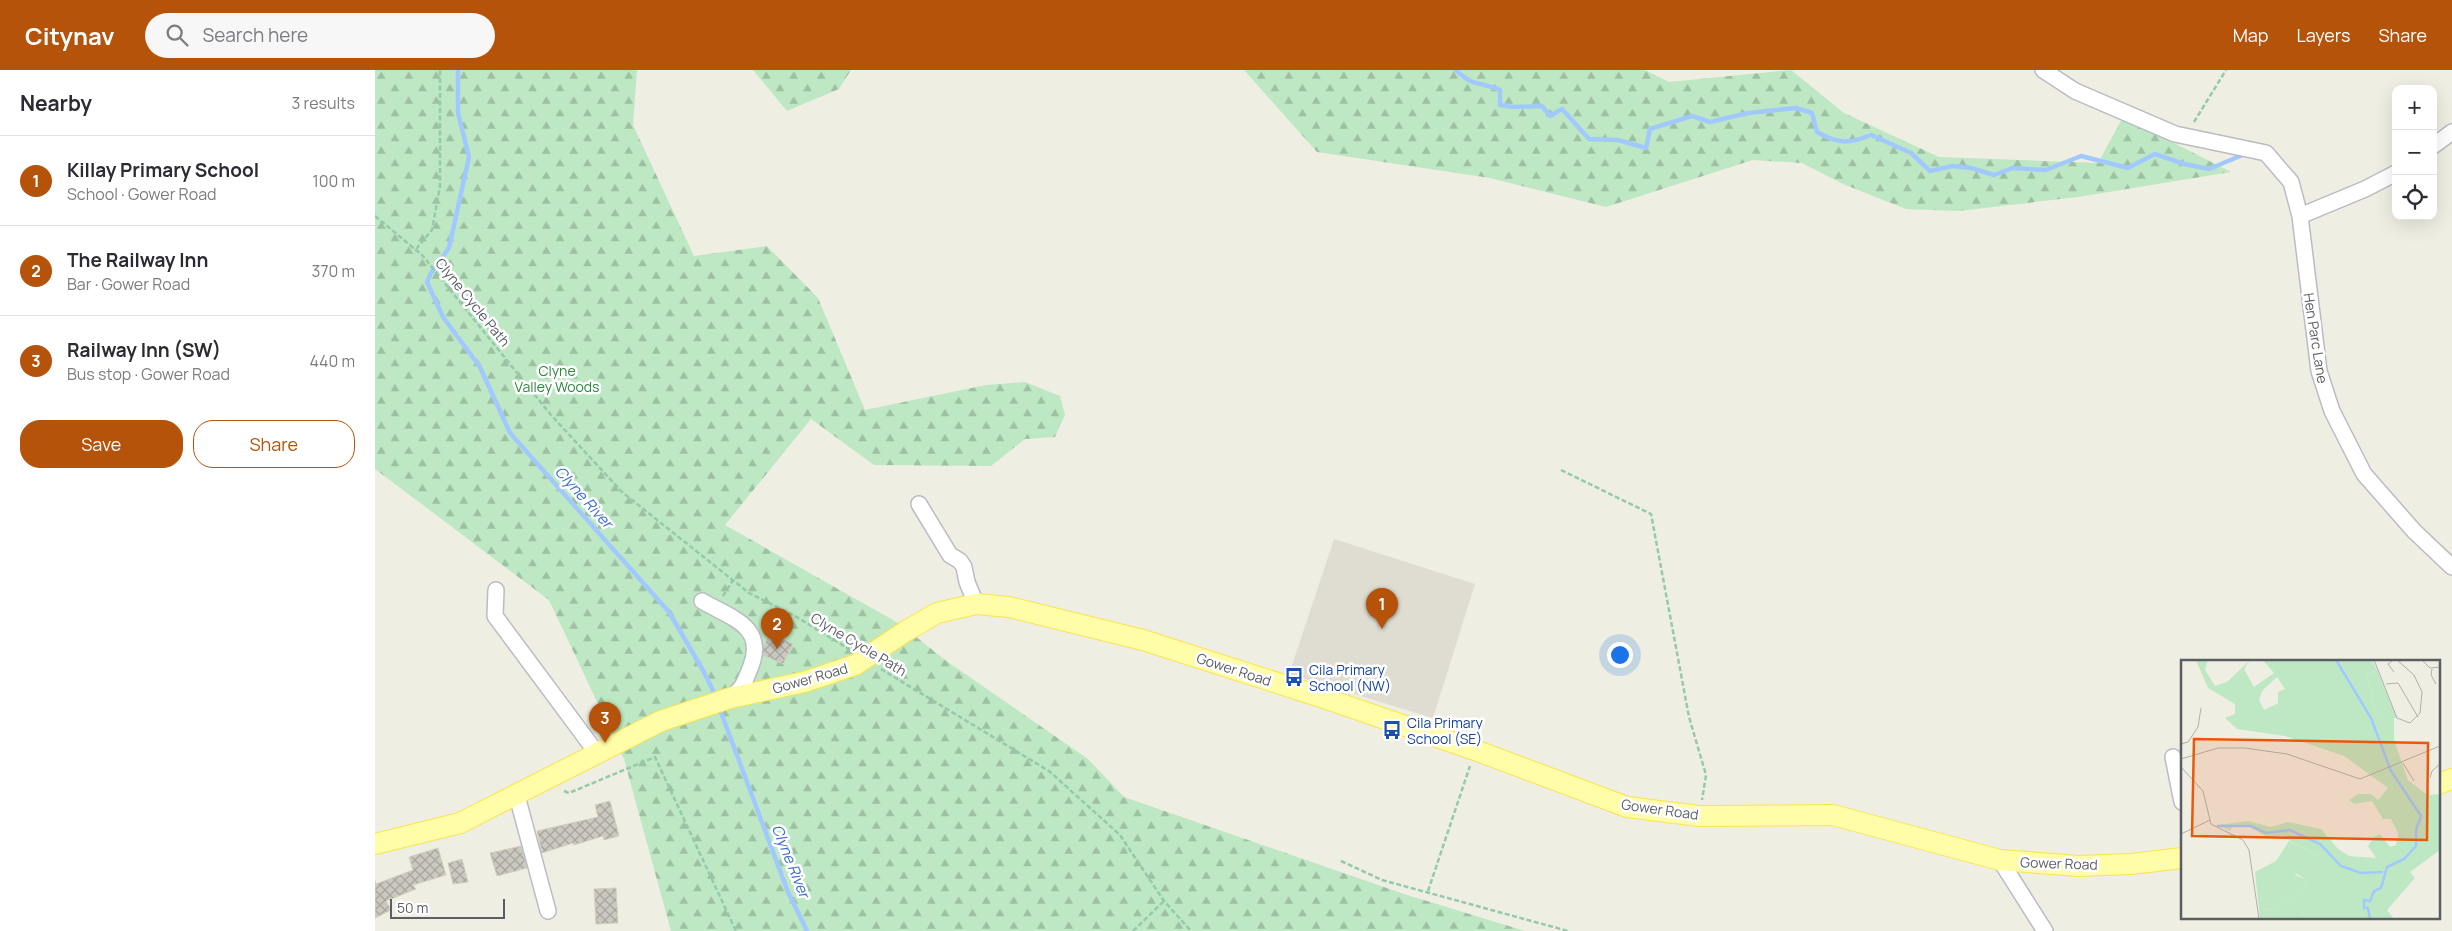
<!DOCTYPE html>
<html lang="en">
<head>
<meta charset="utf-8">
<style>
  body { margin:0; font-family:Manrope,sans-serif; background:#f7f7f7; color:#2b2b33 }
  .controls { position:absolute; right:15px; top:15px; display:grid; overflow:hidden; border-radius:10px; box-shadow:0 5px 20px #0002 }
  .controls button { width:45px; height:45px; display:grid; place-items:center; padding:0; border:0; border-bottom:1px solid #e1e1e2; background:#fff; color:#2b2b33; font:25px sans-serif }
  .scale { position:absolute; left:15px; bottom:12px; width:115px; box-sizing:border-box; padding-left:5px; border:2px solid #5b5d64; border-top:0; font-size:14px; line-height:18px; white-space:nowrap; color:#5b5d64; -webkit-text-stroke:4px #fff; paint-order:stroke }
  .you { position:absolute; left:1244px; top:584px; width:18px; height:18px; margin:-12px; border:4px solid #fff; border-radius:50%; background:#1a73e8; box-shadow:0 0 0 8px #1a73e833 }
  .badge { display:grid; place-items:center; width:32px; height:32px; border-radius:50%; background:#b45309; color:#fff; font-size:16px; font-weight:700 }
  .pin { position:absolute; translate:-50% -41px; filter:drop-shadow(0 1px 2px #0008) }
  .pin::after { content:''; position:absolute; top:26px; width:18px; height:15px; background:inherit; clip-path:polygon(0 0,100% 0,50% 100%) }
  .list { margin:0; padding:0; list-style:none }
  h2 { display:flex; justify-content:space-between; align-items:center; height:65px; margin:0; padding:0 20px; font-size:21px }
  h2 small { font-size:16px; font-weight:400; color:#7c7c81 }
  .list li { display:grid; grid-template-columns:32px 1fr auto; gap:15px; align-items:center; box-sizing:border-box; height:90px; padding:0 20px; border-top:1px solid #e1e1e2 }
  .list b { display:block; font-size:19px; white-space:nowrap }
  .list p { margin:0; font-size:16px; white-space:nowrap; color:#7c7c81 }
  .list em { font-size:16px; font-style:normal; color:#7c7c81 }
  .actions { display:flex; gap:10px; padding:15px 20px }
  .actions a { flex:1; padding:11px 0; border:1px solid #b45309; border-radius:20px; text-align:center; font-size:18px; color:#b45309 }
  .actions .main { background:#b45309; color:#fff }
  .icon { flex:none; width:28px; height:28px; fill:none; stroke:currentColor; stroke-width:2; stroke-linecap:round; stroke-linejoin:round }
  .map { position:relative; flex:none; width:2077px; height:861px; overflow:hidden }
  header { display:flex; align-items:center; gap:30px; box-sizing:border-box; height:70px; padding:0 25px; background:#b45309; color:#fff }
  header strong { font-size:24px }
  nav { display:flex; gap:28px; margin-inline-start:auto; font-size:18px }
  .search { width:350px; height:45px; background:#f7f7f7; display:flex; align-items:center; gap:12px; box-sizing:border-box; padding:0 18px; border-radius:28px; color:#7c7c81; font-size:19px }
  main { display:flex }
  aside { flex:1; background:#fff }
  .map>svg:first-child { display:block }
  .education { fill:#dfddd1 }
  .forest { fill:url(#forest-firs) }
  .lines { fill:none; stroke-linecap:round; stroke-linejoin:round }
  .stream { stroke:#a2c9ff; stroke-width:4.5 }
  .building { fill:url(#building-cross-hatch); stroke:#d4d0c0 }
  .minor-casing { stroke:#babcc2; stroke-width:18 }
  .major-casing { stroke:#fbe34f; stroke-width:22 }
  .path { stroke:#95c9ab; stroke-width:2.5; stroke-dasharray:5 2.5; stroke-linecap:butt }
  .minor { stroke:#fff; stroke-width:15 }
  .major { stroke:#fffda7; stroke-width:20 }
  .major-bridge-casing { stroke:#fbe34f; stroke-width:22; stroke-linecap:butt }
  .major-bridge { stroke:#fffda7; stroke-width:20 }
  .labels { text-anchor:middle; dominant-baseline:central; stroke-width:5; stroke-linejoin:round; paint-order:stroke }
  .street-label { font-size:14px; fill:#5b5d64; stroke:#fff }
  .park-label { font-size:14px; fill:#2e8740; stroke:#fff }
  .transit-label { font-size:14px; fill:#164399; stroke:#fff; text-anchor:start }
  .water-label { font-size:15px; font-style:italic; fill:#3c6dcb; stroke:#fff }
  .inset-river { fill:none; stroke:#a2c9ff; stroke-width:2.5 }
  .inset-road { fill:none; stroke:#b0b0ac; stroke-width:1 }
  .view { fill:#e8590c; fill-opacity:0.15; stroke:#e8590c; stroke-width:2.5 }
  .inset-edge { fill:none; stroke:#5b5d64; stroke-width:2.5 }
</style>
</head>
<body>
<header>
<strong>Citynav</strong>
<div class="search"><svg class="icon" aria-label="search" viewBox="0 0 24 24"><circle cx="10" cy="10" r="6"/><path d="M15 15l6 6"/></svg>Search here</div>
<nav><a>Map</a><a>Layers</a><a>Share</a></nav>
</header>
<main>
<aside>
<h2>Nearby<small>3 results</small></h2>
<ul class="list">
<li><span class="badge">1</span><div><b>Killay Primary School</b><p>School · Gower Road</p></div><em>100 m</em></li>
<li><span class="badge">2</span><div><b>The Railway Inn</b><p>Bar · Gower Road</p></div><em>370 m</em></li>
<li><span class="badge">3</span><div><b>Railway Inn (SW)</b><p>Bus stop · Gower Road</p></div><em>440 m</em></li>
</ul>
<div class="actions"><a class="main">Save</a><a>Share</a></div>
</aside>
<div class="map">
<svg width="2077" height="861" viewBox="0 0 2077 861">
  <defs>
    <pattern id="forest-firs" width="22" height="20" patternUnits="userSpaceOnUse" patternTransform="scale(1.25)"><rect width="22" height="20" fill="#bde8c3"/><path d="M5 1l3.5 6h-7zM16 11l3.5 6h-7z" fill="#9dbfa2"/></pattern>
    <pattern id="building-cross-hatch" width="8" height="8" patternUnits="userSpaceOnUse" patternTransform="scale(1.25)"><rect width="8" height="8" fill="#cac8bf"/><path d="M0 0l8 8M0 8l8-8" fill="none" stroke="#a7a69f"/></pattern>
  </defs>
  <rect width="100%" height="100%" fill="#efeee2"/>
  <path class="education" d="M959,469L1100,514L1058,648L914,604Z"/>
  <path class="forest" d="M0,0H262L258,55L319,186L392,176L443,228L490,340L611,315L650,312L685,326L690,345L680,367L650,369L616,396L499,395L436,349L350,455L525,554L570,590L713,689L749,727L1029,824L1150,861H296L249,689L174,530L0,399Z
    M378,0H476L464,19L412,41Z
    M869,0H1270L1294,12L1416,0L1469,43L1564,87L1723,93L1748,47L1856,102L1703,127L1583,141L1531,139L1468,114L1427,93L1378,90L1231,137L1115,108L942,82Z"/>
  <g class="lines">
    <path class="stream" d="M83,0V43L94,87L74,178L56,203L52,212L68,247L105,297L135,363L294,542L329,602L341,627
      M1081,0C1098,18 1106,11 1125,20V35L1139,37L1167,36L1175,46L1187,39L1214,69L1243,70L1271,78L1275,59L1317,46L1335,52L1373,43L1421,38L1437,43L1442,62C1463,74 1474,74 1496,65L1536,83L1555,101L1578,96L1596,98L1619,105L1638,98L1671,100L1706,86L1753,98L1780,84L1809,94L1834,99L1870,84
      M344,637L413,822L432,861"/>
  </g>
  <path class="building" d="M395,563L418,574L408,594L388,585V577Z
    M235,731L244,766L229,770L228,766L199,775L198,773L167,783L162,761L223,747L220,735Z
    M146,776L152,798L122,806L115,783Z
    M63,778L71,805L38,815L41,819L11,831L16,840L0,848V811L1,814L38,800L34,787Z
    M87,789L93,812L78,814L73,793Z
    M241,818L243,853L221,854L219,819Z"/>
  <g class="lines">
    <g class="minor-casing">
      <path id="minor" d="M1668,0L1700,21L1800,64L1891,83L1916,112L1925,146L1944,301L1957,341L1989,404L2039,461L2077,497
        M2058,76L2077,62
        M1925,146L1990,119L2021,103
        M544,434L575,485L585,491L589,497L592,512L601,534
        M121,520L120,546L221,682
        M327,531C356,548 391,556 376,596C369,613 369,617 355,628
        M1798,687L1807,732
        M142,726L173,841
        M1625,790L1670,861"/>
    </g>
    <g class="major-casing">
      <path id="major" d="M531,561L562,543L601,534L634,537L768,570L946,627L1100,680L1252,737L1324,746L1458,745L1625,790L1704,796L1756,794L1807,788
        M2063,714L2077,709
        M0,774L85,753L286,651L355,628L429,612"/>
    </g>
    <path class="path" d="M1819,52L1851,0
      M0,146L47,185L176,345L247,422L374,523L420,546L474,579
      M41,179L57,160L65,116V0
      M1186,400L1276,444L1314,647L1331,705L1327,730
      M348,526L358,510
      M506,599L674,701L745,765L789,831L816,861
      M189,721L194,723L280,687L361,861
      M966,791L1007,810L1193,861
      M1053,821L1095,696
      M758,861L789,831"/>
    <use href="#minor" class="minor"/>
    <use href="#major" class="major"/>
    <g class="major-bridge-casing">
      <path id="major-bridge" d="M429,612L480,595L531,561"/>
    </g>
    <use href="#major-bridge" class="major-bridge"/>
  </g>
  <defs>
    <g id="bus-bare" transform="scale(1.5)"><path d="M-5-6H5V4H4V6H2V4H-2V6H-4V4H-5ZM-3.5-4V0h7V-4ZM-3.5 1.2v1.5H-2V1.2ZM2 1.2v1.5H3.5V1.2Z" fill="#1a4fb4" stroke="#fff" stroke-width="2.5" paint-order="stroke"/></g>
  </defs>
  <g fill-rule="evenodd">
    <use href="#bus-bare" x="919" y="607"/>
    <use href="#bus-bare" x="1017" y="660"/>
  </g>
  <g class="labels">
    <g class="street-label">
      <text transform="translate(98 232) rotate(51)">Clyne Cycle Path</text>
      <text transform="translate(1941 268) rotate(81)">Hen Parc Lane</text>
      <text transform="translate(484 574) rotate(31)">Clyne Cycle Path</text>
      <text transform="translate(859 599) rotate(18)">Gower Road</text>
      <text transform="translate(435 608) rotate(-16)">Gower Road</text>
      <text transform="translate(1285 739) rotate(8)">Gower Road</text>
      <text transform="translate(1684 793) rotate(2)">Gower Road</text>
    </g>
    <g class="park-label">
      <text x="182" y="300">Clyne<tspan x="182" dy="16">Valley Woods</tspan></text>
    </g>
    <g class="transit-label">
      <text x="934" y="599">Cila Primary<tspan x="934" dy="16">School (NW)</tspan></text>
      <text x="1032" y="652">Cila Primary<tspan x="1032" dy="16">School (SE)</tspan></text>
    </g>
    <g class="water-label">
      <text transform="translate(209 427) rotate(48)">Clyne River</text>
      <text transform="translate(416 791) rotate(68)">Clyne River</text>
    </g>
  </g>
  <g transform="translate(1806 590)">
    <rect width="259" height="259" fill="#efeee2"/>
    <path d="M108,181L137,196L120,205L114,215L124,219L126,228L82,250L91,249L119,235V251L123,256L117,259H79L74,212L95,201Z" fill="#bde8c3"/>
    <path d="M15,0H27L24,10L34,26L46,22L69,0L63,9L73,27L93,13L82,0H191L196,10L186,15L195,56L206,54L213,59V80L227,120L246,135L258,134L259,190L229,212L234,218L206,250L213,259H117L123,255L119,251V235L91,249L81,250L126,228L124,219L114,213L123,201L137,196L100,176L86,177L69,167L52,166L49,171L37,165L67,161L90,167L107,162L140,169L157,189L168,196L195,198L187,186L193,177L199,174L209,187L215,185L217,173L210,159H202L191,141L173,144L168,140L177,134H190L197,140L207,128L163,96L104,76L56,69L44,58L54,54V44L27,28ZM96,17L104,29L97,32V43L83,50L78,40L81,31Z" fill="#bde8c3" fill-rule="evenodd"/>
    <path d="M102,0H154L190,59L187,61L182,57L174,42H168L155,51L143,47L133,54L94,6ZM196,10L216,58H207L206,54L195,56L186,15ZM151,53L161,66V81L148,62L142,61Z" fill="#bde8c3"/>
    <path class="inset-river" d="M155,0L190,58L210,111L240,156L235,170V186L223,199L206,207L200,228L193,231L189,241L183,240V248H187L189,259M36,166H70L85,173L109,170L139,184L160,206L180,213L202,212"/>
    <path class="inset-road" d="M193,0L216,58L229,63L239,53L241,32L233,15L216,0M212,0L207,4L213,12M241,0L249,8L259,7M251,9L250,15L255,24M205,24L217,23L237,57M0,84L7,82L17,67L20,48M0,99L37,88H64L106,94L179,119L259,86M222,103L233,121M0,107L22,131L30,164L62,180L68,190L78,259M249,118L251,111L259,104M0,174L29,160"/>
    <path class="view" d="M13,79L247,83L246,180L11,176Z"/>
    <rect width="259" height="259" class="inset-edge"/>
  </g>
</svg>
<div class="controls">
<button>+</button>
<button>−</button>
<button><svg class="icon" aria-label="locate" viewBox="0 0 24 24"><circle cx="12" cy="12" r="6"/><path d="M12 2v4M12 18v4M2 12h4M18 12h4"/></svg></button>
</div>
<div class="scale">50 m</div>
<div class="you"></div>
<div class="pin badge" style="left:1007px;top:559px">1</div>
<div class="pin badge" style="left:402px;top:579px">2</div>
<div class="pin badge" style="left:230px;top:673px">3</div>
</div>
</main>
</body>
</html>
